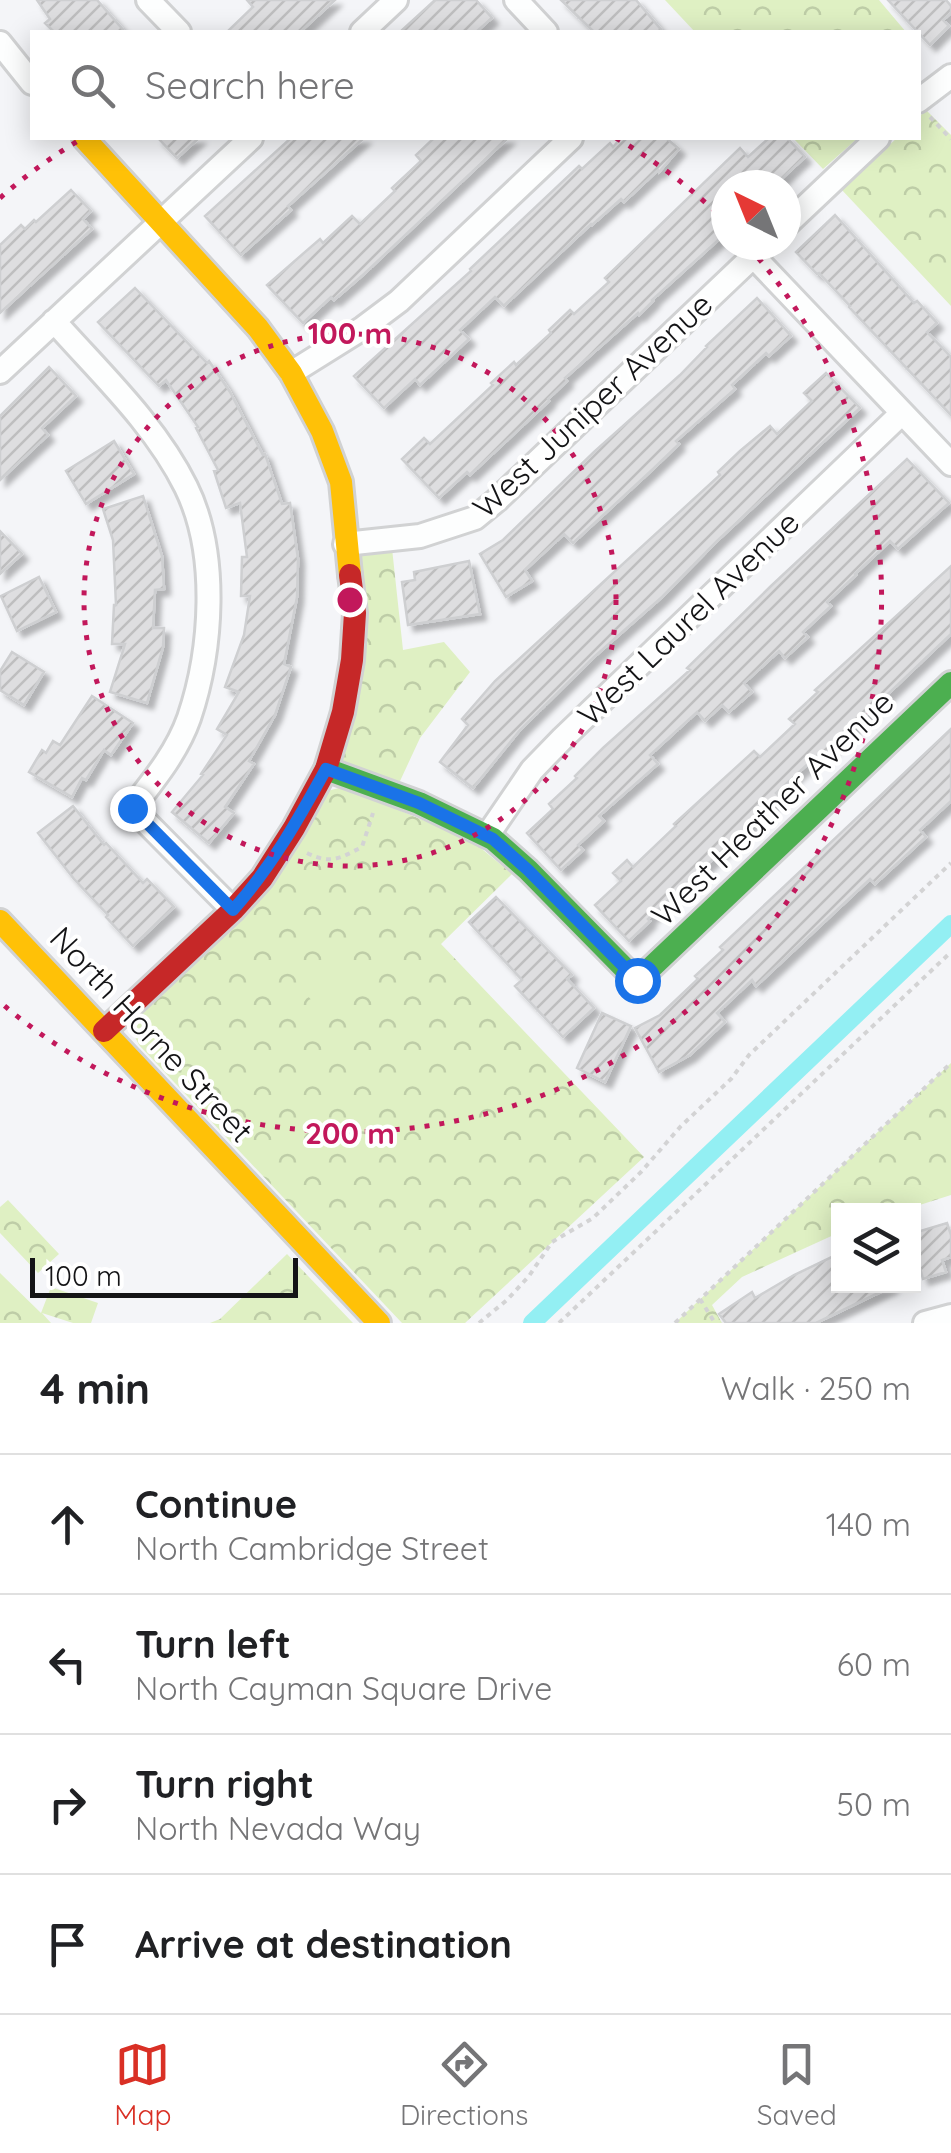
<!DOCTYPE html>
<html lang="en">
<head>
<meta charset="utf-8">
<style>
  body { margin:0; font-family:Quicksand,sans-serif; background:#f6f6f6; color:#202124 }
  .controls { position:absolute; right:30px; bottom:30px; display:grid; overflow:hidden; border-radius:0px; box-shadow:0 5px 25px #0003 }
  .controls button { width:90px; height:90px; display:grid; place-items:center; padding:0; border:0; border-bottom:2px solid #e0e0e0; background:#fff; color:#202124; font:50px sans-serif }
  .compass { position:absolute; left:711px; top:170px; width:90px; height:90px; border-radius:50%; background:#fff; box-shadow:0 5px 25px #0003; rotate:317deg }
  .scale { position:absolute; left:30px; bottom:25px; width:268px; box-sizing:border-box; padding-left:10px; border:5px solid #141416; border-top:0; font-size:28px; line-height:35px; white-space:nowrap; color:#141416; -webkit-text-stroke:8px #fff; paint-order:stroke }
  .stop { position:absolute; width:30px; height:30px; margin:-22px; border:8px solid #1a73e8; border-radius:50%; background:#fff }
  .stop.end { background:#1a73e8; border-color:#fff; box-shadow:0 2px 10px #0008 }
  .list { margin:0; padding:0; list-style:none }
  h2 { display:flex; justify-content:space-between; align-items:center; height:130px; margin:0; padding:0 40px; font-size:42px }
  h2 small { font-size:32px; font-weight:400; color:#757577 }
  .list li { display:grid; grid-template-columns:65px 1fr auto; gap:30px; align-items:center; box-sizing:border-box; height:140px; padding:0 40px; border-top:2px solid #e0e0e0 }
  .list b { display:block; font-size:38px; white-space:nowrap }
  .list p { margin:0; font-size:32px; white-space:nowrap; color:#757577 }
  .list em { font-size:32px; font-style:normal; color:#757577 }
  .icon { flex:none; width:55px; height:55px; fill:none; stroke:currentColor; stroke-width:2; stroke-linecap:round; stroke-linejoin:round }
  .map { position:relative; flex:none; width:951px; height:1323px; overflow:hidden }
  .search { position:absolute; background:#fff; box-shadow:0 5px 25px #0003; left:30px; right:30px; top:30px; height:110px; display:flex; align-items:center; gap:25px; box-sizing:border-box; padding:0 35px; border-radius:0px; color:#757577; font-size:38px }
  .sheet { height:690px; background:#fff }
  nav { display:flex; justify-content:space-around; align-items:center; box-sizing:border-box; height:140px; border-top:2px solid #e0e0e0; background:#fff; font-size:28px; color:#757577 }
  nav a { display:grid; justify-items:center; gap:5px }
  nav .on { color:#d93025 }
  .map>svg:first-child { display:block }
  .forest { fill:url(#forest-crowns) }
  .pitch { fill:#dff0c3 }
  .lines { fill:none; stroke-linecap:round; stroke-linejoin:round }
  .canal { stroke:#93eff3; stroke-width:18 }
  .building { fill:url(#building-hatch); stroke:#cecfd1; stroke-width:2.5; filter:url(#shadow) }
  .street-casing { stroke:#d1d2d3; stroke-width:28 }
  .fast-casing { stroke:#d1d2d3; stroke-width:28 }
  .slow-casing { stroke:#d1d2d3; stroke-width:28 }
  .jam-casing { stroke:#d1d2d3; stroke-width:28 }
  .path { stroke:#d3d3d4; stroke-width:4; stroke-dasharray:5 5; stroke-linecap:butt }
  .street { stroke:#fdfefe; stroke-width:22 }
  .fast { stroke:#4caf50; stroke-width:22 }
  .slow { stroke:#ffc107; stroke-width:22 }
  .jam { stroke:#c62828; stroke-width:22 }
  .route { stroke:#1a73e8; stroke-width:12 }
  .ring { fill:none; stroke:#c2185b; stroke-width:5; stroke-dasharray:5 10 }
  .labels { text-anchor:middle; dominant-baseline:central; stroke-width:8; stroke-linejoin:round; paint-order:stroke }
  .street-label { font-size:32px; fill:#141416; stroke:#fff }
  .centre { fill:#c2185b; stroke:#fff; stroke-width:5 }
  .ring-label { font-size:30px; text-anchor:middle; font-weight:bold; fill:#c2185b; stroke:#fff; stroke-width:8; stroke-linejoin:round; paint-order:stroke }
</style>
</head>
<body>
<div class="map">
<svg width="951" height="1323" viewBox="0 0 951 1323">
  <defs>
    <pattern id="forest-crowns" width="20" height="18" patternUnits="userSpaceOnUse" patternTransform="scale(2.5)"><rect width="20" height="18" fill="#dff0c3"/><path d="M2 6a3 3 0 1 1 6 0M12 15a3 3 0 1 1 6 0" fill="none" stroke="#becda7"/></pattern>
    <pattern id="building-hatch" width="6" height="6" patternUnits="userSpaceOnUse" patternTransform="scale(2.5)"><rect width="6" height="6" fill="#dedee0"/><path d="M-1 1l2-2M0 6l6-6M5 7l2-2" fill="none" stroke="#bebebf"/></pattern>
    <filter id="shadow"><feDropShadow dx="6" dy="6" stdDeviation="2.5" flood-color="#0004"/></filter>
  </defs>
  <rect width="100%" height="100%" fill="#f4f5f8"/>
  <path class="forest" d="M665,0H879L906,32H695Z
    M926,110L951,135V306L841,189L897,138H918L919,117Z
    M793,138H858L823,169Z
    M391,539L403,650L444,642L470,672L420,738L394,794L326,769L343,712L345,544Z
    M339,788L348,789L471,840L512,874L441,944L644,1157L465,1323H402L139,1045L134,1035V1017L327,791Z
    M951,1063V1195L904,1210H838V1233L742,1277L712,1305L722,1323H675Z
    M8,1200L59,1254L38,1273L0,1233V1207Z
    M287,1254L353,1323H210L220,1319Z
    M0,1273L41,1313L51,1287L98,1303L91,1323H73L42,1313L51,1323H0Z"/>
  <path class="pitch" d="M331,944L360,975L322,1011L299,987L322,965L324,961L320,954Z"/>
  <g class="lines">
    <path class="canal" d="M532,1323L951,924"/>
  </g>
  <path class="building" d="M37,0H97L125,32H54L45,23L50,19Z
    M247,0H335L300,32H227L253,7Z
    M435,0H476L492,18L476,32H400Z
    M561,0H636L663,32H594Z
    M888,0H946L951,6V13L943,20L949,26L930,45Z
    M158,138H199L177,158Z
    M291,138H364L288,206L291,210L241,255L205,216Z
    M434,138H508L364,274L334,300L331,297L303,323L267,285L320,239L323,243L352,216L360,224L395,191L392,188L421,161L416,155Z
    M621,138H666L679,149L659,172L658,170L624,202L621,199L592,225L591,224L504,306L495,297L460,330L469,339L420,385L415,379L384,408L354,376L471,271L470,269L579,166L582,169L610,143L613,147Z
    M769,138H787L805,157L775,185H726V233L652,300L653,301L639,315L638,313L565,378L567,381L548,399L549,401L470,475L467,472L439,498L402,459L424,438L430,444L493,385L491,383L514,362L516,365L551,333L549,330L570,310L574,314L609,282L605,278L740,148L748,157Z
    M71,190L91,211L83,219L92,229L0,313V245L21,225L25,229L34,220L36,222Z
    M835,215L914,303L917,301L937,323L927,332L951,357V415L849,307L850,306L819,273L817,274L796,252Z
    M135,288L207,363L209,361L230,392L263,455L265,454L282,504L290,503L298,559L297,597L284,664L291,667L275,715L249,761L254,764L225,807L234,813L209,843L172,812L203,775L201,774L227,735L217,729L239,692L225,687L244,635L250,596H241L242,557H247L240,503L226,508L214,471L218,470L196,428L198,427L166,380L159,386L98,322Z
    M757,298L791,336L769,356L766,353L732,385L735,389L676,441L679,444L653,469L573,543L564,534L525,570L532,581L506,597L480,554L503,540L594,452L680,375L707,347L706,346Z
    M49,367L76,396L42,428L48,435L0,480V416Z
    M826,373L860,408L717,541L662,597L594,657L520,730L473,788L440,762L468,725L462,719L495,681L720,475L718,472L740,451L770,426L777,434L812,401L804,393Z
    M114,441L134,474L86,504L66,471Z
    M907,459L949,503L898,549L890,541L855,574L856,575L827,602L831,606L803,632L808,637L785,658L779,651L744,683L752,692L729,712L722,705L705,721L697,712L650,755L658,764L599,816L604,821L578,845L583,850L561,870L527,833L553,809L549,804L577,778L575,776L603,748L690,670L687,668L771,586Z
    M143,496L162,556L164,589L155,590L153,628H164L163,647L147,703L110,692L125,644H112L114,605H116L113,540L103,509Z
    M0,531L22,554L0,574Z
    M469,561L480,614L408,625L402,582L415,580L414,572Z
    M951,566V634L824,755L821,752L776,793L779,796L761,815L648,919L650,921L629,941L595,905L621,881L613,873L627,860L633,867L676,826L674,824L754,751L760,757L795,724L789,719L818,692L815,690Z
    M39,577L56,612L17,631L1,596Z
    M12,652L44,672L24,705L0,690V671Z
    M92,696L133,723L111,755L104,750L86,780L82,778L72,797L29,772L42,750L46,753L53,741L60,745Z
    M951,729V801L920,830L926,837L875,884L870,879L756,986L752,980L717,1013L725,1022L690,1055L659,1072L635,1028L660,1015L698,979L695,976L723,950L720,947Z
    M73,806L104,845L106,843L143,883L147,879L174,907L133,946L106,917L108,915L74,879L38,833Z
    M496,897L572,975L567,979L594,1008L563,1037L515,986L522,980L469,922Z
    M602,1013L631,1026L605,1082L577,1068Z
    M947,1223L951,1235V1257L942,1260L946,1272L923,1279L914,1246V1233Z
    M838,1254V1286H893L816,1323H726L719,1314L752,1292L755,1298L794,1275Z"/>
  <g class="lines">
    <g class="street-casing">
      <path id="street" d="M148,0L179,32
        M516,0L546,32
        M362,32L396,0
        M0,43L32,83
        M918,101L951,76
        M786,225L878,138
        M753,256L951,464
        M54,321C100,373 155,424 186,487C219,554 212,650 189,718C177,752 154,780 132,808L233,910
        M0,372L251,138
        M291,373L363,328L399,301L571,138
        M345,544L420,536L475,518L497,500L765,245
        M487,836L532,770L563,738L902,413
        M925,1323L951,1316"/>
    </g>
    <g class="fast-casing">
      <path id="fast" d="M326,769L419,803L493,839L528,870L637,981L951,683"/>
    </g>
    <g class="slow-casing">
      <path id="slow" d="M84,138L258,328L291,373L322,431L341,482L350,575
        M0,921L379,1323"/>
    </g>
    <g class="jam-casing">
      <path id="jam" d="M104,1031L233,910L262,878L294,828L326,769L343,712L352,660L355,613L350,575"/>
    </g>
    <path class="path" d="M930,117L951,139
      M307,853C331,865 340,858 362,847L373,813
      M700,1299L715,1323
      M479,1323L507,1300L529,1276L552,1242L593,1218L641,1172L681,1126L731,1079L749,1055L951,863
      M559,1323L951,952
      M675,1323L951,1063"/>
    <use href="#street" class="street"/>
    <use href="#fast" class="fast"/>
    <use href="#slow" class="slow"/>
    <use href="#jam" class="jam"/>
  </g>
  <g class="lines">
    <path class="route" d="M132,808L233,910C272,866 298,820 326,769L419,803L493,839L528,870L637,980"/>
  </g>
  <g class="ring">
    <circle cx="350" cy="600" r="266"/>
    <path d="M0 198A533 533 0 0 1 83 138M616 138A533 533 0 0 1 724 220M749 247A533 533 0 0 1 0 1002"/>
  </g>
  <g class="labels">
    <g class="street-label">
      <text transform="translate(592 405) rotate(-43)">West Juniper Avenue</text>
      <text transform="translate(688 618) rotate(-44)">West Laurel Avenue</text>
      <text transform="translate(772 808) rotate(-44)">West Heather Avenue</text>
      <text transform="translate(152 1034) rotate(47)">North Horne Street</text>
    </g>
  </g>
  <circle cx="350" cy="600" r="15" class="centre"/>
  <g class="ring-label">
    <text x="350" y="344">100 m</text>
    <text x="350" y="1144">200 m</text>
  </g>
</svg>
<div class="controls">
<button><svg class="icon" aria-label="layers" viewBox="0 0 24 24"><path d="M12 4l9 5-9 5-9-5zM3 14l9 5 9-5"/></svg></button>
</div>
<svg class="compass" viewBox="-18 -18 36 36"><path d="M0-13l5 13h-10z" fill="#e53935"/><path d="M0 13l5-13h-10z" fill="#757577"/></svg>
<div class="scale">100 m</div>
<div class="stop" style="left:637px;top:980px"></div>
<div class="stop end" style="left:132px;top:808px"></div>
<div class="search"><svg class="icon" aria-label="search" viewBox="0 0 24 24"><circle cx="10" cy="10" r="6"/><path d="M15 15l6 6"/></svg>Search here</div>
</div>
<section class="sheet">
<h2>4 min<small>Walk · 250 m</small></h2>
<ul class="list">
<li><svg class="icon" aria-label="ahead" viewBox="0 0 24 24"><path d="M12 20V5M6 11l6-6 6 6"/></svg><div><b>Continue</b><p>North Cambridge Street</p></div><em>140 m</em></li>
<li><svg class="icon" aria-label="left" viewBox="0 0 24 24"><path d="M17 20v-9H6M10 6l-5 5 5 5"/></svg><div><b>Turn left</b><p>North Cayman Square Drive</p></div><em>60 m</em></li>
<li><svg class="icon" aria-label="right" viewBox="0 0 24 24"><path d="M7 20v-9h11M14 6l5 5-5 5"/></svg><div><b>Turn right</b><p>North Nevada Way</p></div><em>50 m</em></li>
<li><svg class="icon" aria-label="arrive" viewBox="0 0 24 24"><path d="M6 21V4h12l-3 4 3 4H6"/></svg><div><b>Arrive at destination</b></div></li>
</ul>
</section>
<nav>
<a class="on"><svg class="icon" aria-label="map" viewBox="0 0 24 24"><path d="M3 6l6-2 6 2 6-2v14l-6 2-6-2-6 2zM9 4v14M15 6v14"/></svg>Map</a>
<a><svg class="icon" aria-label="directions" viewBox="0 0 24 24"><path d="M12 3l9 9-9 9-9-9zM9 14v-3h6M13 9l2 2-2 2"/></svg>Directions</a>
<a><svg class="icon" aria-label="saved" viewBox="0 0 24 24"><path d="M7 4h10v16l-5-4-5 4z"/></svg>Saved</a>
</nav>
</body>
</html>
